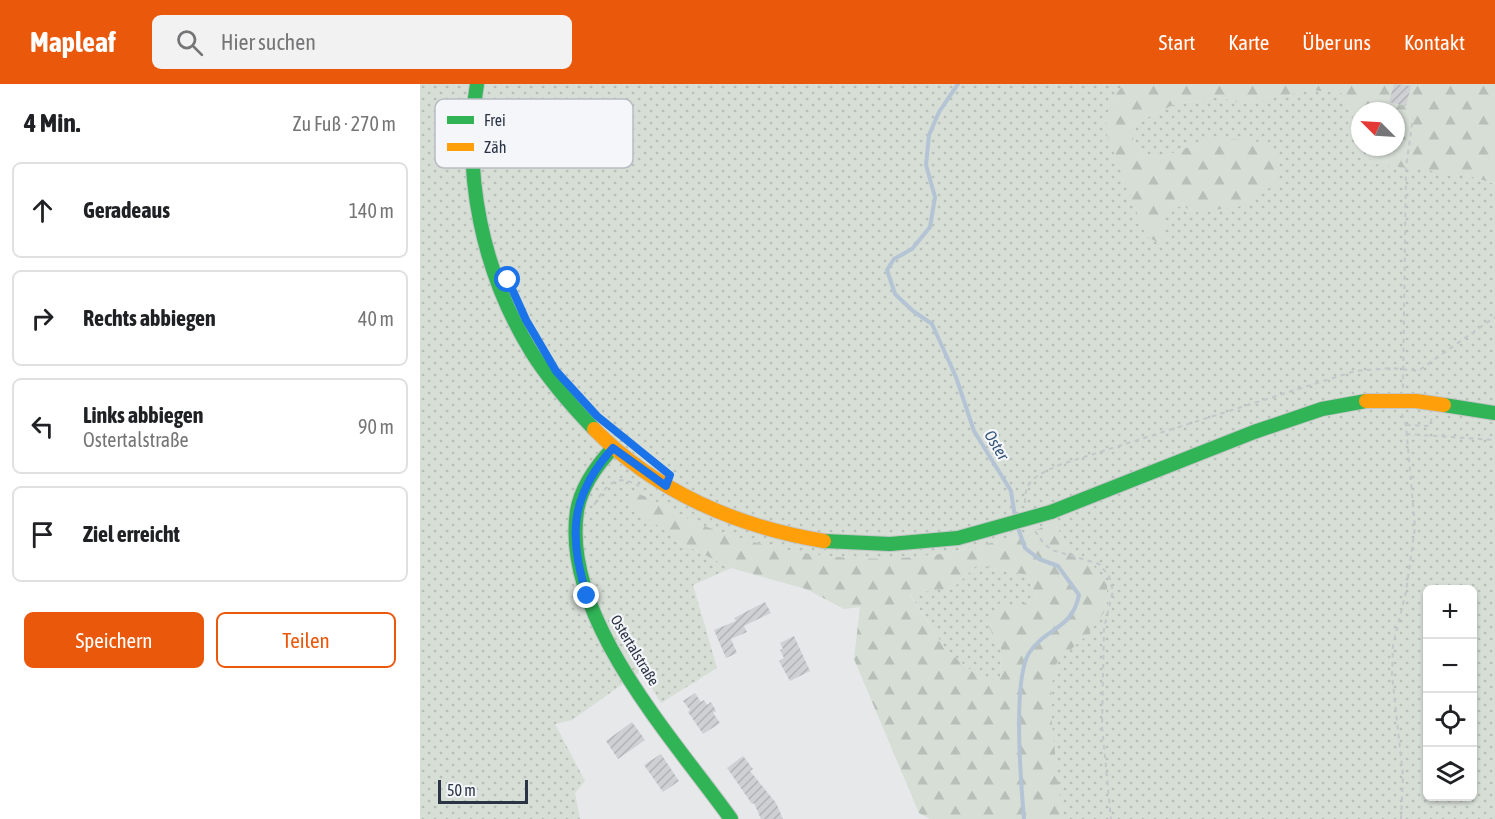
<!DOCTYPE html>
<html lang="de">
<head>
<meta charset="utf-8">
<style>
  body { margin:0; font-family:"Asap Condensed",sans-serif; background:#f2f2f2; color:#202124 }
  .controls { position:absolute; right:18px; bottom:18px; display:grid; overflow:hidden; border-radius:9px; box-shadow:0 2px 4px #0004 }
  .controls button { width:54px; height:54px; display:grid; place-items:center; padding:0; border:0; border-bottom:2px solid #e0e0e0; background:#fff; color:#202124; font:30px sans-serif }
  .compass { position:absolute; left:931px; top:18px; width:54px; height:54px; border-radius:50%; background:#fff; box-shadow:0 2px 4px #0004; rotate:294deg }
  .scale { position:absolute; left:18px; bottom:15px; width:90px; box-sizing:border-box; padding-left:6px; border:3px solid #2b3445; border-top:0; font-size:16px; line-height:21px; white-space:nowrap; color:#2b3445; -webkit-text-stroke:4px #f4f6f9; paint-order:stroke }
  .stop { position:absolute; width:18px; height:18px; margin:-14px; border:4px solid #1a73e8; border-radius:50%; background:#fff }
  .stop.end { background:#1a73e8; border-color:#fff; box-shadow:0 2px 6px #0008 }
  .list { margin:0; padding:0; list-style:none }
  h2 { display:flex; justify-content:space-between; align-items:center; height:78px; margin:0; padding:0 24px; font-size:26px }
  h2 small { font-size:20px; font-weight:400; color:#757577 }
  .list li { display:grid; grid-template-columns:39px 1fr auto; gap:18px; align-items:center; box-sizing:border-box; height:96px; margin:0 12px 12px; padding:0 12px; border:2px solid #e0e0e0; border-radius:9px }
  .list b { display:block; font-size:22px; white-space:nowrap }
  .list p { margin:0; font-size:20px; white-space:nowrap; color:#757577 }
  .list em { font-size:20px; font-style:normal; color:#757577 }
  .actions { display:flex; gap:12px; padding:18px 24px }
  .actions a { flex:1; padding:14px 0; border:2px solid #ea580c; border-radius:9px; text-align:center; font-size:21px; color:#ea580c }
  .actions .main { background:#ea580c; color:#fff }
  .icon { flex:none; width:33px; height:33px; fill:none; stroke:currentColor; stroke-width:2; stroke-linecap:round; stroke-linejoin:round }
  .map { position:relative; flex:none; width:1075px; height:735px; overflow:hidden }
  header { display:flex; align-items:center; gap:36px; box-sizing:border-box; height:84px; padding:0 30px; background:#ea580c; color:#fff }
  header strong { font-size:28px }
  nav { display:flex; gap:33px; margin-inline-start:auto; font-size:21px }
  .search { width:420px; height:54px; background:#f2f2f2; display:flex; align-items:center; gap:15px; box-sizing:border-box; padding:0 21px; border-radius:9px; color:#757577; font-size:22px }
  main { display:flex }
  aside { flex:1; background:#fff }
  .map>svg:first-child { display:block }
  .green { fill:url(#green-dots); fill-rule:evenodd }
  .forest { fill:url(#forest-firs); fill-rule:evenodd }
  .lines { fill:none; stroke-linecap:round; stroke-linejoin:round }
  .stream { stroke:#b4c4d5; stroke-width:4 }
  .building { fill:url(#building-hatch) }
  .fast-casing { stroke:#c4c6c8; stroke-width:16 }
  .slow-casing { stroke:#c4c6c8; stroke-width:16 }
  .path { stroke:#c5c6ca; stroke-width:2; stroke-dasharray:4.5 4.5; stroke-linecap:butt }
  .fast { stroke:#30b455; stroke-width:14 }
  .slow { stroke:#ff9f0a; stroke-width:14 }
  .fast-bridge-casing { stroke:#c4c6c8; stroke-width:16; stroke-linecap:butt }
  .slow-bridge-casing { stroke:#c4c6c8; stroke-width:16; stroke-linecap:butt }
  .fast-bridge { stroke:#30b455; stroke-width:14 }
  .slow-bridge { stroke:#ff9f0a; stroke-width:14 }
  .route { stroke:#1a73e8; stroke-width:8 }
  .labels { text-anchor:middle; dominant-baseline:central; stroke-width:4.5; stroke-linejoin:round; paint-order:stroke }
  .street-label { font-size:15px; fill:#2b3445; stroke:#f4f6f9 }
  .water-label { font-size:16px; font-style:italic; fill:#34527a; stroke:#f4f6f9 }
  .key { fill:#f4f6f9; stroke:#b8bcc3; stroke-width:1.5 }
  .key-label { font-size:16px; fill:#2b3445 }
</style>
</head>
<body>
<header>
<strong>Mapleaf</strong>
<div class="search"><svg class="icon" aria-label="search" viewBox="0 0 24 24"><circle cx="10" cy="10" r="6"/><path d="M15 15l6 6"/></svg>Hier suchen</div>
<nav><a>Start</a><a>Karte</a><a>Über uns</a><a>Kontakt</a></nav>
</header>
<main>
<aside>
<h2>4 Min.<small>Zu Fuß · 270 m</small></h2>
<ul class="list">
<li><svg class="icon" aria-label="ahead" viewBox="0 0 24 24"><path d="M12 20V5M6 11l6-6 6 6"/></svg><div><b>Geradeaus</b></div><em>140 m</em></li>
<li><svg class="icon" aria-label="right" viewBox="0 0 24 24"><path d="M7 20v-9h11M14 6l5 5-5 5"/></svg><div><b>Rechts abbiegen</b></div><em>40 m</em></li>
<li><svg class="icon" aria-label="left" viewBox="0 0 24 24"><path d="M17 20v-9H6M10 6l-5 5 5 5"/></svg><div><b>Links abbiegen</b><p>Ostertalstraße</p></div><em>90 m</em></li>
<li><svg class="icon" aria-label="arrive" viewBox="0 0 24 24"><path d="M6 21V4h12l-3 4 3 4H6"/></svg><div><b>Ziel erreicht</b></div></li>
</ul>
<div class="actions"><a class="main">Speichern</a><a>Teilen</a></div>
</aside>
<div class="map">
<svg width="1075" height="735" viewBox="0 0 1075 735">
  <defs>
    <pattern id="green-dots" width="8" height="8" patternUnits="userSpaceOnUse" patternTransform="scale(1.5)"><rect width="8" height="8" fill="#d6ded6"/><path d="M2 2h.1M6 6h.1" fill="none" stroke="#b8bfb9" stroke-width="1.8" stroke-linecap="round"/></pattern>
    <pattern id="forest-firs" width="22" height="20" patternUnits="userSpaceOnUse" patternTransform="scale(1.5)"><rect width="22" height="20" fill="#d6ded6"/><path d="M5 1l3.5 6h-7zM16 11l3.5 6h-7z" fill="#b8bfb9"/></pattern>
    <pattern id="building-hatch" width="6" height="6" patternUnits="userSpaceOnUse" patternTransform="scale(1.5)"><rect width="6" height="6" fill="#ced0d3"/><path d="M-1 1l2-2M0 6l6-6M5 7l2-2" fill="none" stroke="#b1b3b6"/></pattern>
  </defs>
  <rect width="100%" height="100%" fill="#e6e8ea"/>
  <path class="green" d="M0,0H704L690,18L745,145L741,125L762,122L775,128L789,55L740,74L722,69L713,55L716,39L755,20L800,13L822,20L890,6L922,9L933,33L942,67L1047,91L1075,100V735H642C639,703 622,604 637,578C642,570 660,558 668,550L673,481L649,468L635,439C598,452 560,464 520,470C448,481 368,472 299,447C286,443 273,437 261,432C245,424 232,414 216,409L259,458L311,484L273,501L297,584L241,619L221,587L152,636L135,640L165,697L155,709L160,735H0ZM1008,506H1052V712H1008Z
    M559,479L573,485L607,491L616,512L601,522L565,537L581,563L580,595L565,598L526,566L489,509L533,504Z"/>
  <path class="forest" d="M704,0H1075V100L1047,91L954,80L941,63H976V27H940V58L933,33L921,9L890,6L822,20L800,13L755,20L716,39L713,55L722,69L740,74L789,55L834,56L859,71L858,99L818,123L775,128L762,122L742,125L745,145L743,161L726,152L685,46L690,18Z
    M216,409C232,414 245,424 261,432C273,437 286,443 299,447C368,472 448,481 520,470C560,464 598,452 635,439L649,468L673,481L687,500V524L668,550L637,578L631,604L632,640L642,735H510L499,729L434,575L440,523L424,525L386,505L311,484L259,458L215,424L209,413ZM559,479L573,485L607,491L616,511L601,522L580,519L565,537L581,563L580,595L565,598L526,566L489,510L533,504Z"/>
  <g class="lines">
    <path class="stream" d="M538,0L519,28L509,51L506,81L515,113L510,143L492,165L474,175L467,186L475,210L493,227L512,240L536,293L554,347L591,407L595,433
      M597,441L605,464L619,475L638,482L659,511C652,546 626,543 609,569C592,597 601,700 604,735"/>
  </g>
  <path class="building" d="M974,0L991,2L986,22L969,18Z
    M345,518L351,529L324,542L327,548L311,555L317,569L306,574L294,546L316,537L314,534Z
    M374,552L390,587L370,597L359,577L364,574L360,566L363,565L360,559Z
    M275,609L281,618L284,616L287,621L291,618L296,627L293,629L300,639L283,650L268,628L270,626L263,617Z
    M212,638L225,656L198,675L186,657Z
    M241,670L259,697L243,708L224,681Z
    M323,672L333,685L330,687L356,719L363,735H341L334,719L332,720L307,684Z"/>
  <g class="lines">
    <g class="fast-casing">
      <path id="fast" d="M57,0C42,91 63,189 111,267C129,296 151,321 174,345
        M1024,321L1075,329
        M193,364C177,381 161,403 157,427C141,533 253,654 311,735
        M631,428L834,348L902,325L946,317
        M404,457L470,460L538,454"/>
    </g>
    <g class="slow-casing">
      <path id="slow" d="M174,345C236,408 318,443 404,457"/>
    </g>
    <path class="path" d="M983,304L986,83L993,34
      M986,341L1010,342L1012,333
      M986,350L1075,356
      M605,419C604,394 619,391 639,381L935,287L971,284L998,287L1075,233
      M174,421C186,402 195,388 219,402
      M615,447L624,460L632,466L679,480L689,492L693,507L684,544L682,642L691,735
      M981,735L983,692L972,591L973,561L986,508L995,443L986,341L982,330"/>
    <use href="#fast" class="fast"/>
    <use href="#slow" class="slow"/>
    <g class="fast-bridge-casing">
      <path id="fast-bridge" d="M538,454L631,428"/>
    </g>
    <g class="slow-bridge-casing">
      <path id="slow-bridge" d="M946,317H996L1024,321"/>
    </g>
    <use href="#fast-bridge" class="fast-bridge"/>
    <use href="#slow-bridge" class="slow-bridge"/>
  </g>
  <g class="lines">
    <path class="route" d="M88,196L106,236L136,287L177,332L250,391L246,402L193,364C150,411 148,453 167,512"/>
  </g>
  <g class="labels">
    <g class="street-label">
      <text transform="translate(215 566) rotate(59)">Ostertalstraße</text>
    </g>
    <g class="water-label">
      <text transform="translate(577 361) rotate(59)">Oster</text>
    </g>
  </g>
  <rect x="15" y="15" width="198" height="69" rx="9" class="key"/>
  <rect x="27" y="32" width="27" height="8" fill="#30b455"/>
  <rect x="27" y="59" width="27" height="8" fill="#ff9f0a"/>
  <g class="key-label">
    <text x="64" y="42">Frei</text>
    <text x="64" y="69">Zäh</text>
  </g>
</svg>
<div class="controls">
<button>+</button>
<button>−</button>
<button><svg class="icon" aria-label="locate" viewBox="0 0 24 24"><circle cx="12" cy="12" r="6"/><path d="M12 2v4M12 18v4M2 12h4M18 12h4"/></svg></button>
<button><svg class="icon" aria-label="layers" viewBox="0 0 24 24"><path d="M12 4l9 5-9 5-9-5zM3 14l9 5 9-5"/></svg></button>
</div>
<svg class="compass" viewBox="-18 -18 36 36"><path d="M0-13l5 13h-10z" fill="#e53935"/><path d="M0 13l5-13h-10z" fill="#757577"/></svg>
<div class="scale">50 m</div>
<div class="stop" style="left:88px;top:196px"></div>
<div class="stop end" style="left:167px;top:512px"></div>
</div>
</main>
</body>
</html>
